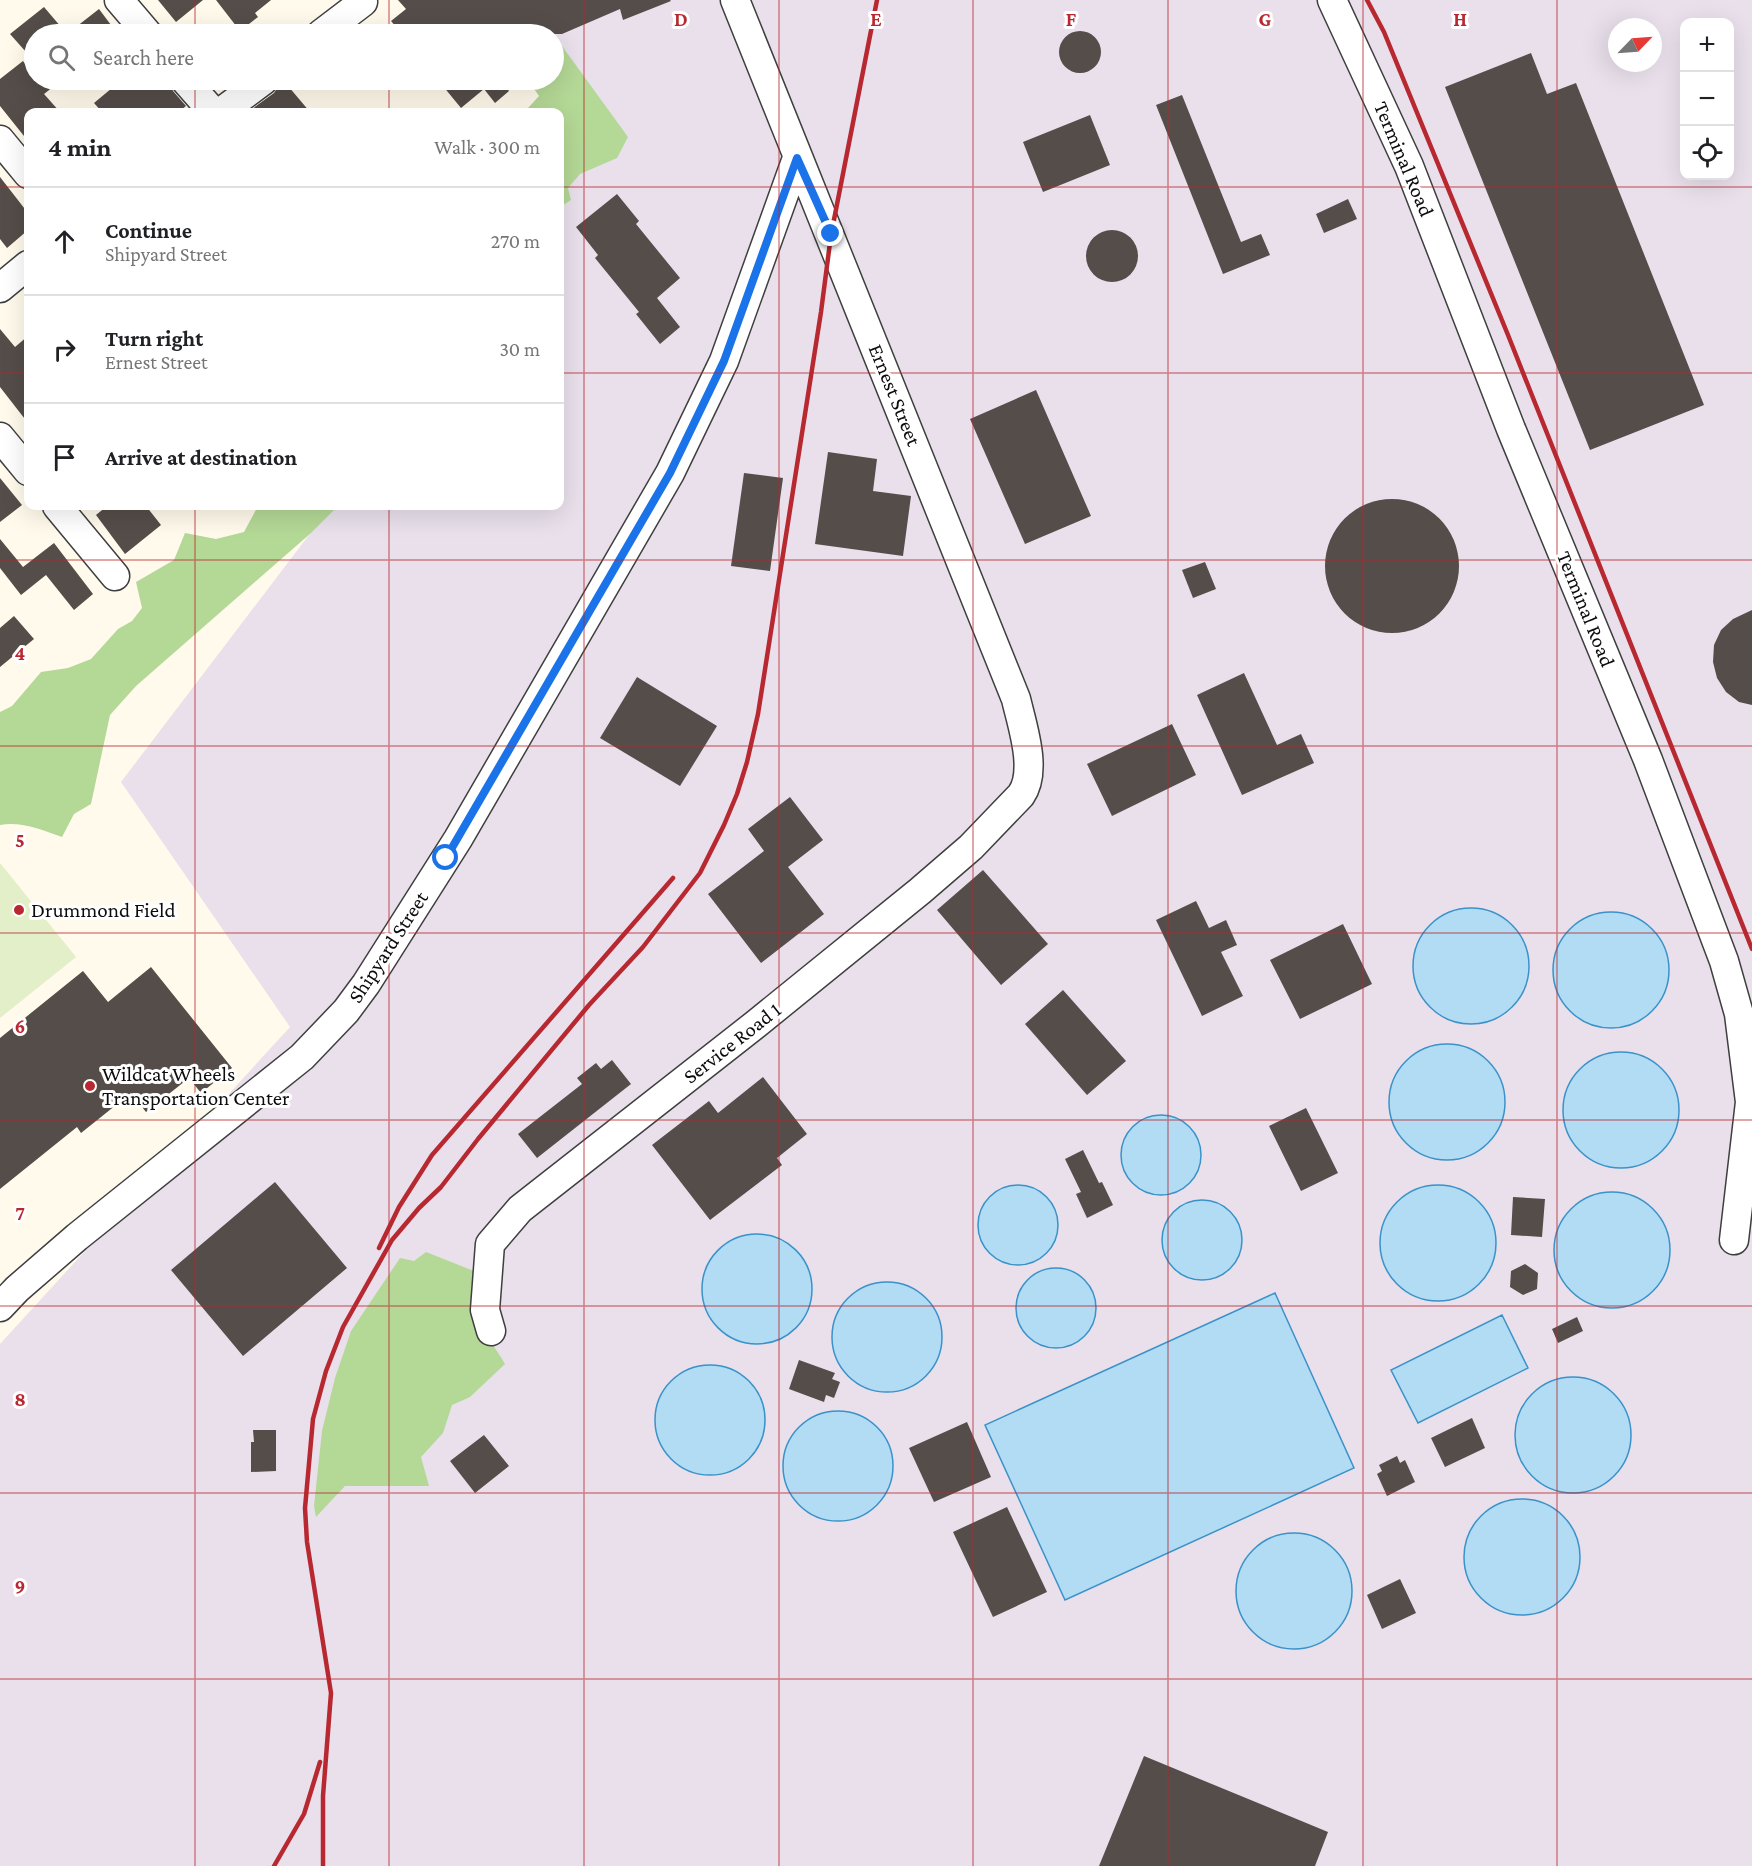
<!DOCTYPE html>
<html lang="en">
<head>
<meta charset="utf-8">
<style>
  body { margin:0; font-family:"Crimson Pro",serif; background:#f2f2f2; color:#202124 }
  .controls { position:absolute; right:18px; top:18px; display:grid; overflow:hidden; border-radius:12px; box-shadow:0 6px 24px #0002 }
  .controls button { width:54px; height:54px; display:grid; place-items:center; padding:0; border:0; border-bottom:2px solid #e0e0e0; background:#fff; color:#202124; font:30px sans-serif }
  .compass { position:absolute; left:1608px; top:18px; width:54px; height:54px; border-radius:50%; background:#fff; box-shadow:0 6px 24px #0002; rotate:65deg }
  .stop { position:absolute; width:18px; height:18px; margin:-14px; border:4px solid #1a73e8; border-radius:50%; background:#fff }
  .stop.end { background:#1a73e8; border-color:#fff; box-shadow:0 2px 6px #0008 }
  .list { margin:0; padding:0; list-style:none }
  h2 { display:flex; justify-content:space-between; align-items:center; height:78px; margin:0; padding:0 24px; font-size:26px }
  h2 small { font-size:20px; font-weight:400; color:#757577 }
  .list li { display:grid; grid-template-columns:39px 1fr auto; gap:18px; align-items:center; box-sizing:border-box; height:108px; padding:0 24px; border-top:2px solid #e0e0e0 }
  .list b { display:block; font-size:22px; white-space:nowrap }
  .list p { margin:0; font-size:20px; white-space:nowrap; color:#757577 }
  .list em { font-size:20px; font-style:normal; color:#757577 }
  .icon { flex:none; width:33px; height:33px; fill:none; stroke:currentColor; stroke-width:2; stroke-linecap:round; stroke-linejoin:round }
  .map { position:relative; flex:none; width:1752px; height:1866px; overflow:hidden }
  .search { position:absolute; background:#fff; box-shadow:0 6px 24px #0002; left:24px; top:24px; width:540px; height:66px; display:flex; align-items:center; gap:15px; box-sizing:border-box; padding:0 21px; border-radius:33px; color:#757577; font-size:22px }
  .panel { position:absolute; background:#fff; box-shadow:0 6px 24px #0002; left:24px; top:108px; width:540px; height:402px; border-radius:12px }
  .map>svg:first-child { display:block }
  .industrial { fill:#e9e0eb; fill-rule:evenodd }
  .forest { fill:#b4d896 }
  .pitch { fill:#e2efc8 }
  .water { fill:#b1dcf4; stroke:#3a92c9; stroke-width:1.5 }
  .building { fill:#544d49 }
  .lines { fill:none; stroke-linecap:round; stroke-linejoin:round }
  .minor-casing { stroke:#3f3f3f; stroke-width:31 }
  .minor { stroke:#fff; stroke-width:28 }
  .rail { stroke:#b82830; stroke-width:4.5 }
  .route { stroke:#1a73e8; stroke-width:8 }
  .grid { fill:none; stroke:#b82830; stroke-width:1.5; stroke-opacity:0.55 }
  .poi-dot { fill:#b82830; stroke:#fff; stroke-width:2 }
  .labels { text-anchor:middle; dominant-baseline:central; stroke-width:6; stroke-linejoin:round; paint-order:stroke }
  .street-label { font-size:21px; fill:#0c0c0c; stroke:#fff }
  .poi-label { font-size:21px; fill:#0c0c0c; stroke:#fff; text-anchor:start }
  .grid-label { font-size:20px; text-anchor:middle; font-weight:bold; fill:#b82830; stroke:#fff; stroke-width:6; stroke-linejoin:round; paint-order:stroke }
</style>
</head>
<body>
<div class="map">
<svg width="1752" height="1866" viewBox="0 0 1752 1866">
  <rect width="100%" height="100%" fill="#fffaeb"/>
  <path class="industrial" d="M496,0H1752V1866H0V1344L290,1027L121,782L331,506H560V191L591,146L554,80V34H514ZM1684,22H1730V176H1684ZM1617,27H1653V63H1617Z"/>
  <path class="forest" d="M554,35L628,137L617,158L580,174L568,188L571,200L560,207V112H531L528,108L539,96L528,80H554Z
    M258,506H338L311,533L136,686L110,715L91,804L74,814L62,837C42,830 21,821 0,825V712L12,706L41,672L68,668L91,659L118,629L132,621L142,608L136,582L174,560L185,533L216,539L244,532Z
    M426,1252L474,1271C472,1282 470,1294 472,1305C476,1327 495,1345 505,1364L470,1397L452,1405L443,1433L421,1457L429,1486H345L316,1517L314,1506L322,1431L335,1378L351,1331L400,1258L414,1261Z"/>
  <path class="pitch" d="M0,863L76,957L0,1018Z"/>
  <path class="water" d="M1413 966a58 58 0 1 1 116 0a58 58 0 1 1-116 0Z
    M1553 970a58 58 0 1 1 116 0a58 58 0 1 1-116 0Z
    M1389 1102a58 58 0 1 1 116 0a58 58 0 1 1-116 0Z
    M1563 1110a58 58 0 1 1 116 0a58 58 0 1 1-116 0Z
    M1121 1155a40 40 0 1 1 80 0a40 40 0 1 1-80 0Z
    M1380 1243a58 58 0 1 1 116 0a58 58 0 1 1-116 0Z
    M978 1225a40 40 0 1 1 80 0a40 40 0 1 1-80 0Z
    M1554 1250a58 58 0 1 1 116 0a58 58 0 1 1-116 0Z
    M1162 1240a40 40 0 1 1 80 0a40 40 0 1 1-80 0Z
    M702 1289a55 55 0 1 1 110 0a55 55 0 1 1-110 0Z
    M1016 1308a40 40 0 1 1 80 0a40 40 0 1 1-80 0Z
    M832 1337a55 55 0 1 1 110 0a55 55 0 1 1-110 0Z
    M1275,1293L1354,1468L1065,1600L985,1425Z
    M1502,1315L1528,1368L1418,1423L1391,1370Z
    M655 1420a55 55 0 1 1 110 0a55 55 0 1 1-110 0Z
    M1515 1435a58 58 0 1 1 116 0a58 58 0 1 1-116 0Z
    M783 1466a55 55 0 1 1 110 0a55 55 0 1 1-110 0Z
    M1464 1557a58 58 0 1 1 116 0a58 58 0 1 1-116 0Z
    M1236 1591a58 58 0 1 1 116 0a58 58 0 1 1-116 0Z"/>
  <path class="building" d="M158,0H203L176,22Z
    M216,0H271L255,13L258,17L240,31Z
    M398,0H670L671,1L623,20L620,9L562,34H402L391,21L406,9Z
    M44,7L67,34H34V46L26,52L10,34Z
    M99,9L111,25L99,34H67Z
    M1059 52a21 21 0 1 1 42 0a21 21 0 1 1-42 0Z
    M1531,53L1547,94L1576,83L1704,405L1590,450L1445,87Z
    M23,61L34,76V80H62L44,94L60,112H28V141L0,106V79Z
    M106,80H168L173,91L186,106L178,112H102L94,103L112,88Z
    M283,80L310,112H248L274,93Z
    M438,80H500L509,91L495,103L484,89L461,108Z
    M1182,95L1241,242L1261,234L1270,255L1223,274L1156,105Z
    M1090,115L1110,165L1043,192L1023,142Z
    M0,177L28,213V230L7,248L0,239Z
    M617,194L639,221L636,224L680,278L657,298L680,327L660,344L636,314L639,312L595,258L598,255L576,227Z
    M1348,199L1357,219L1324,233L1316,214Z
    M1086 256a26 26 0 1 1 52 0a26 26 0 1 1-52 0Z
    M0,329L15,347L28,336V423L0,387Z
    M1036,390L1091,516L1025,544L970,419Z
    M828,452L877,459L873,491L911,496L903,556L815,544Z
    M744,473L783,478L770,571L731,566Z
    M0,478L22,505L0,522Z
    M1325 566a67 67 0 1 1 134 0a67 67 0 1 1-134 0Z
    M107,506H146L161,525L125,554L96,515Z
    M0,539L23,567L54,543L93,594L74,610L46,575L21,595L0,568Z
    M1205,562L1216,589L1193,598L1182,570Z
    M1752,610V705L1739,702L1726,692L1717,678L1713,662L1714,645L1721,630L1733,619Z
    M14,616L34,639L0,667V628Z
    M1244,673L1277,745L1301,734L1314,763L1242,795L1197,695Z
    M637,677L717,726L680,786L600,738Z
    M1172,724L1196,775L1112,816L1087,764Z
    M790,797L823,840L788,867L824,914L761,963L708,894L764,851L748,829Z
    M983,870L1048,944L1001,985L937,910Z
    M1196,901L1209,928L1226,920L1237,945L1221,952L1243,996L1202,1016L1156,920Z
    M1343,924L1372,984L1300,1019L1270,960Z
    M151,967L232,1068L201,1093L189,1078L146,1112L131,1093L81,1133L77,1127L0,1189V1038L83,971L108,1002Z
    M1063,990L1126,1061L1087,1095L1025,1024Z
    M612,1060L631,1084L537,1158L518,1134L582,1084L577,1078L596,1063L601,1069Z
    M763,1077L807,1134L777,1158L782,1165L710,1220L652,1145L709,1101L718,1113Z
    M1306,1108L1338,1173L1301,1191L1269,1126Z
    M1083,1150L1099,1183L1102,1182L1113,1205L1087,1218L1076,1194L1081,1192L1065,1159Z
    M275,1182L347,1268L243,1356L171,1270Z
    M1513,1197L1545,1199L1542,1237L1511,1235Z
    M1525,1264L1538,1273L1537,1289L1523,1295L1510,1287L1511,1271Z
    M1577,1317L1583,1331L1558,1343L1552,1329Z
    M799,1360L835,1373L832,1379L840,1382L834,1398L826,1395L824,1402L789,1389Z
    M1472,1418L1485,1448L1445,1467L1431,1438Z
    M967,1422L991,1477L934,1502L909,1448Z
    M253,1430H276V1471L251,1472V1442H254Z
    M484,1435L509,1466L475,1493L450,1461Z
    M1397,1456L1400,1463L1405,1460L1415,1482L1387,1496L1377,1474L1382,1471L1379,1465Z
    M1007,1507L1047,1592L993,1617L953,1532Z
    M1400,1579L1416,1613L1382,1629L1367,1595Z
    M1144,1756L1328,1832L1315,1866H1099Z"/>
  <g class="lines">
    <g class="minor-casing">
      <path id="minor" d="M119,0L148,34
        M1332,0L1409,166L1511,429L1648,760L1724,961L1739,1014L1750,1102L1734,1240
        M321,34L363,2
        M185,80L213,112
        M221,112L264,80
        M0,140L28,174
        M0,288L28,265
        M0,437L28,471
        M57,506L115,576
        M0,1307L17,1289L77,1237L302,1057L346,1011L366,984L458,839L670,473L724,361L797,158
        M491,1331L485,1310L490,1244L520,1209L756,1024L920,891L971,847L1021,795C1038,771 1022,725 1016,699L735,0"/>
    </g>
    <use href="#minor" class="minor"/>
    <path class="rail" d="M1367,0L1384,32L1508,335L1752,949
      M379,1248L399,1207L432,1155L673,878
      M274,1866L304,1814L320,1762
      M323,1866V1796L331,1693L307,1542L305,1508L313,1419L326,1371L343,1327L392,1240L419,1208L441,1187L478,1139L589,1005L643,947L700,873L724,825L737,794L747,762L758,714L821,312L831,235L877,0"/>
  </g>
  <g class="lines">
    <path class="route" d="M446,858L670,473L724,361L797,158L831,234"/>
  </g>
  <path class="grid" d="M195,0V34M389,0V34M584,0V1866M779,0V1866M973,0V1866M1168,0V1866M1363,0V1866M1557,0V1866M195,80V112M389,80V112M0,187H28M560,187H1752M0,373H28M560,373H1752M195,506V1866M389,506V1866M0,560H1752M0,746H1752M0,933H1752M0,1120H1752M0,1306H1752M0,1493H1752M0,1679H1752"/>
  <g class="poi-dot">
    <circle cx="19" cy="910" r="6"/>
    <circle cx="90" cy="1086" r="6"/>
  </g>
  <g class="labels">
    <g class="street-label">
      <text transform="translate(1404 159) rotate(67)">Terminal Road</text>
      <text transform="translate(895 395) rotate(68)">Ernest Street</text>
      <text transform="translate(1586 609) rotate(68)">Terminal Road</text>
      <text transform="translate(388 947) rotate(-57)">Shipyard Street</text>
      <text transform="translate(732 1043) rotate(-38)">Service Road 1</text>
    </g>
    <g class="poi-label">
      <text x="31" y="910">Drummond Field</text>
      <text x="102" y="1074">Wildcat Wheels<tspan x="102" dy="24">Transportation Center</tspan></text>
    </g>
  </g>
  <g class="grid-label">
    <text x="681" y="26">D</text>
    <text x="876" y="26">E</text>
    <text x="1071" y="26">F</text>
    <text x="1265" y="26">G</text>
    <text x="1460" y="26">H</text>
    <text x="20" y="660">4</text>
    <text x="20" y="847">5</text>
    <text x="20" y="1033">6</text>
    <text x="20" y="1220">7</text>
    <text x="20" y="1406">8</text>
    <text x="20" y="1593">9</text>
  </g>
</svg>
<div class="controls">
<button>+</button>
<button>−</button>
<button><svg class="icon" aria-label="locate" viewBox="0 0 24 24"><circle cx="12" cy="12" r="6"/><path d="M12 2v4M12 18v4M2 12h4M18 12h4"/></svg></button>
</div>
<svg class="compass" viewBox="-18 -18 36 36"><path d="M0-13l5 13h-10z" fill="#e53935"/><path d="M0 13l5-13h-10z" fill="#757577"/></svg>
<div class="stop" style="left:446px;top:858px"></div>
<div class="stop end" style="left:831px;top:234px"></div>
<div class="search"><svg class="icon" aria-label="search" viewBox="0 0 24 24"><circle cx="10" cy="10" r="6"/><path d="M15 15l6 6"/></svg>Search here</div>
<section class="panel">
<h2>4 min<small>Walk · 300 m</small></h2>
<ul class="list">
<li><svg class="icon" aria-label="ahead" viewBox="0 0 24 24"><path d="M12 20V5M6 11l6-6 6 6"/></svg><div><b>Continue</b><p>Shipyard Street</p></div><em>270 m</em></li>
<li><svg class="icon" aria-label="right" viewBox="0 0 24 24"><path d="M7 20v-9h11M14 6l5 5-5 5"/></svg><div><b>Turn right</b><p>Ernest Street</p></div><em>30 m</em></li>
<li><svg class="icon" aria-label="arrive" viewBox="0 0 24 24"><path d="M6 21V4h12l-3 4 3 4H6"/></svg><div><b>Arrive at destination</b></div></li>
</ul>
</section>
</div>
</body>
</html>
